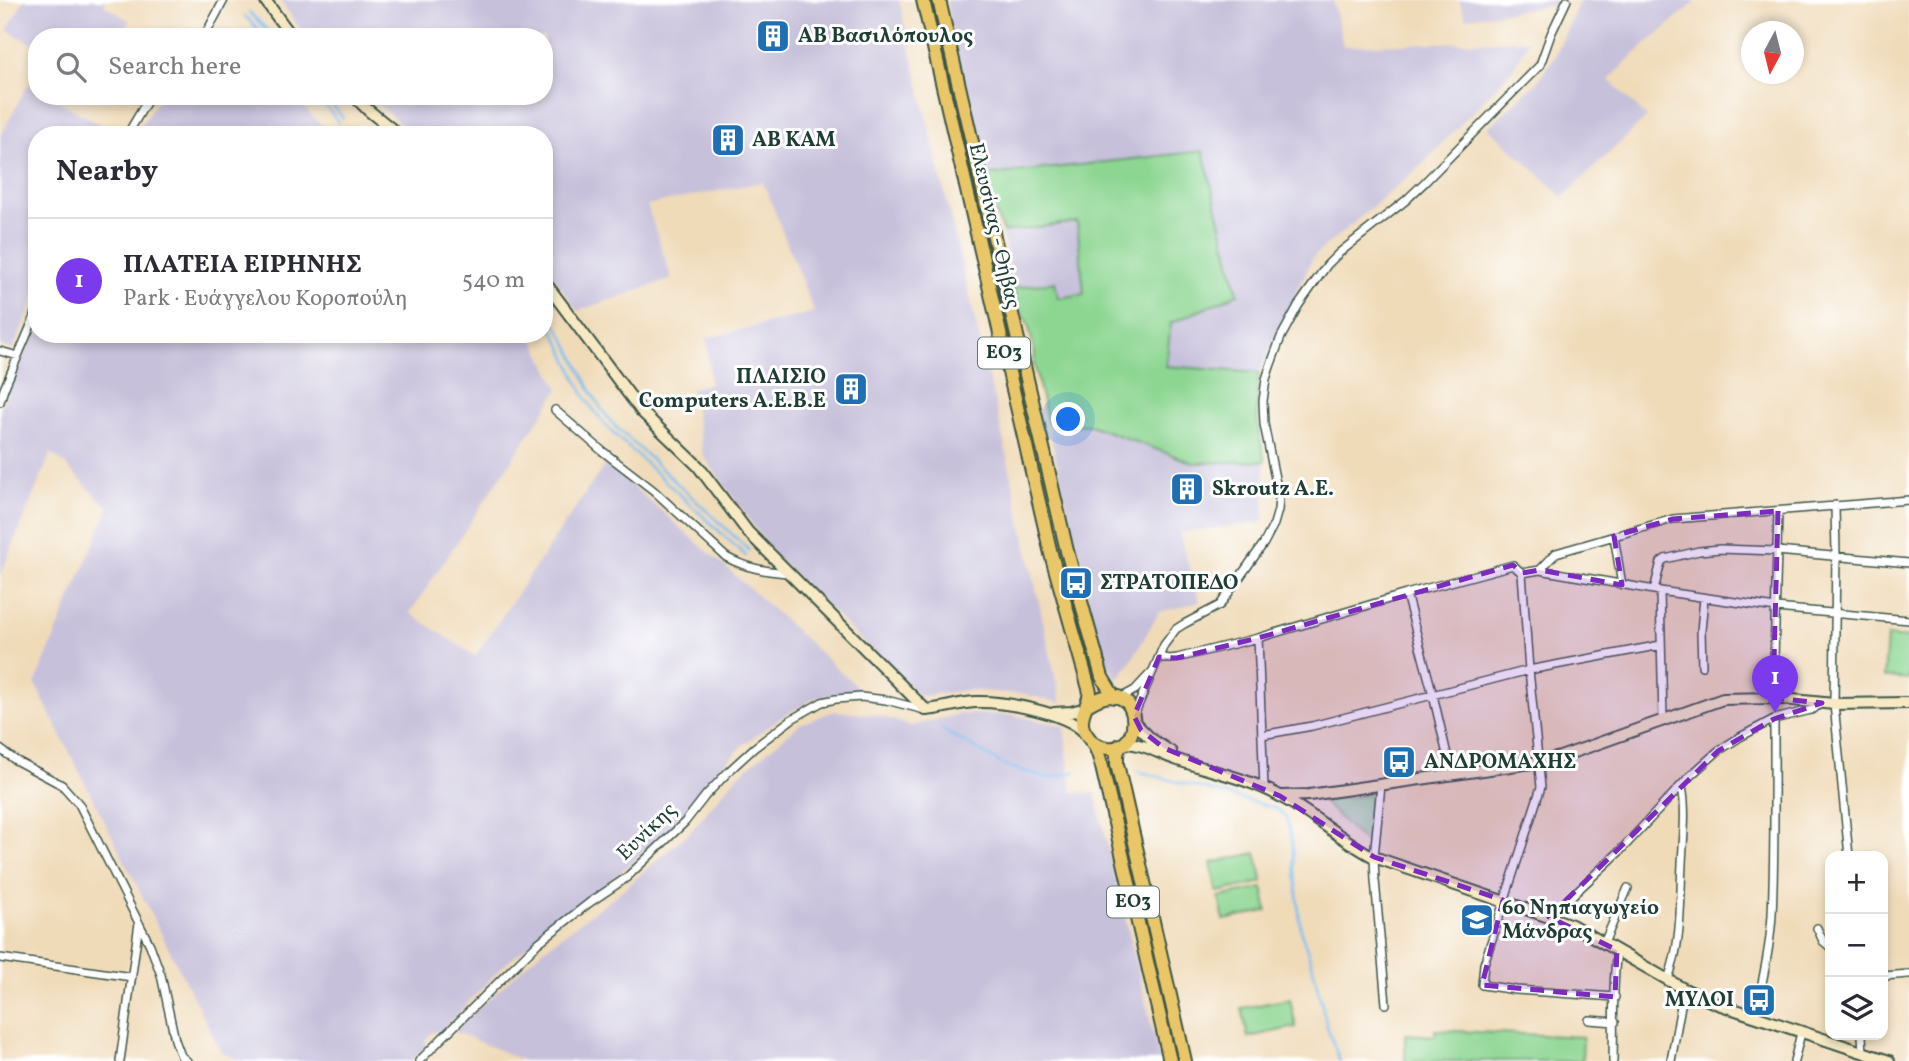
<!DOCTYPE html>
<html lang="en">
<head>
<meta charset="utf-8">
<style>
  body { margin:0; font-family:Vollkorn,serif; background:#f2f2f3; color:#2b2b33 }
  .controls { position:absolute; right:21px; bottom:21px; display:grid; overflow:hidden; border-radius:14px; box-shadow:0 4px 10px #0003 }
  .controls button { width:63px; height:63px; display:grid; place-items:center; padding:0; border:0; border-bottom:2px solid #e1e1e2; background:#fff; color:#2b2b33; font:35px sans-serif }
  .compass { position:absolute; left:1741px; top:21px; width:63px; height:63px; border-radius:50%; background:#fff; box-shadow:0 4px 10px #0003; rotate:187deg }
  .you { position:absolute; left:1069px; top:420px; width:24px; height:24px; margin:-18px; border:5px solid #fff; border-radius:50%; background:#1a73e8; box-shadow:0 0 0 10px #1a73e833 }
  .badge { display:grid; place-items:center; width:46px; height:46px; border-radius:50%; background:#7c3aed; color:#fff; font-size:23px; font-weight:700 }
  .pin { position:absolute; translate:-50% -58px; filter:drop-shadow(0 2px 4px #0008) }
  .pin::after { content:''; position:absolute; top:37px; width:24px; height:21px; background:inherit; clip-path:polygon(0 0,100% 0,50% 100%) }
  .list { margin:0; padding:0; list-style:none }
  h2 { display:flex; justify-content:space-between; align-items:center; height:91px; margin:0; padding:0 28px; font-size:30px }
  h2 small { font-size:23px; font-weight:400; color:#7c7c81 }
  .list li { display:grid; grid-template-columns:46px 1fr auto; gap:21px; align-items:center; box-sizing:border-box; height:126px; padding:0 28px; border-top:2px solid #e1e1e2 }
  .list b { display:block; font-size:26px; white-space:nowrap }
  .list p { margin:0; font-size:23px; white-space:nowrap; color:#7c7c81 }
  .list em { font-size:23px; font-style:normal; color:#7c7c81 }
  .icon { flex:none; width:38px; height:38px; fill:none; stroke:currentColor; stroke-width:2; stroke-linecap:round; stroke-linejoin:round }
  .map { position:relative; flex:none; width:1909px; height:1061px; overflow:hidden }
  .search { position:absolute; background:#fff; box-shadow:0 4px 10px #0003; left:28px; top:28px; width:525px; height:77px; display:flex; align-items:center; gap:18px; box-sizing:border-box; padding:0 24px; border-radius:28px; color:#7c7c81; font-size:26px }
  .panel { position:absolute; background:#fff; box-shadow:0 4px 10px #0003; left:28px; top:126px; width:525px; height:217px; border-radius:28px }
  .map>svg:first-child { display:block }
  .industrial { fill:#c6c0da }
  .green { fill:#8dd692; stroke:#568a63; stroke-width:2 }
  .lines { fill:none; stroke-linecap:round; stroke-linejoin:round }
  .stream { stroke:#7dbef2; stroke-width:2.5 }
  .street-casing { stroke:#3e5548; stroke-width:10 }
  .secondary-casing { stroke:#3e5548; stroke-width:14 }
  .primary-casing { stroke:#3e5548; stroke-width:16 }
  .street { stroke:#fff; stroke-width:7 }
  .secondary { stroke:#f6e9c3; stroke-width:10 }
  .primary { stroke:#e9c769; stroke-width:12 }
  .marked { fill:#7b2cbf; fill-opacity:0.2; stroke:#7b2cbf; stroke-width:5; stroke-dasharray:14 9; stroke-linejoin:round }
  .labels { text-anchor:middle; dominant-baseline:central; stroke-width:6; stroke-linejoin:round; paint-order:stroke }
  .shield { fill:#fff; stroke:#627771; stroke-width:2 }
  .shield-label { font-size:19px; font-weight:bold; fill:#1f3d34 }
  .poi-label { font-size:21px; font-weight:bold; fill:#1f3d34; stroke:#fff; text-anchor:start }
  .street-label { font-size:21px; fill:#1f3d34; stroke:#fff }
</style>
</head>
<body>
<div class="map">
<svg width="1909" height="1061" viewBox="0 0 1909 1061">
  <rect width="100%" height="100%" fill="#fff"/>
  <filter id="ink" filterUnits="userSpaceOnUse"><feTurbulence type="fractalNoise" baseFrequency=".0143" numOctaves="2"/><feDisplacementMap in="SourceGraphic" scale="14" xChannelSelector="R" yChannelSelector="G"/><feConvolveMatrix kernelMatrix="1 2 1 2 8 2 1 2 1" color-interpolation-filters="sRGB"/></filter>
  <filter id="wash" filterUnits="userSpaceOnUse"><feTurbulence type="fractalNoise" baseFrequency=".00686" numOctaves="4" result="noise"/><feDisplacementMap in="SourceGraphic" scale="28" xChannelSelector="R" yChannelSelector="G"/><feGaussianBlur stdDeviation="1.57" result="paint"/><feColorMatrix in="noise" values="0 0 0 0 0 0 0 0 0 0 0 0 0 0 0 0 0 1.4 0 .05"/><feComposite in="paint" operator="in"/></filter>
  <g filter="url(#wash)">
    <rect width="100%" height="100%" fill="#f0dbb9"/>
    <path class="industrial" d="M24,0H106L104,5L130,21L122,37H37V46L7,30Z
      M280,0H899L1002,433L1061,703L1024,694L967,690L919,696L774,555L703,455L691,388L710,384L707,338L814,312L763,182L647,205L672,279L577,311L544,262V135H414L368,96H544V37H306Z
      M946,0H1333L1343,46L1529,40L1513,69L1422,165L1313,257L1259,373L1166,367L1171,323L1238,294L981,176Z
      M1459,0H1555L1556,5L1466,18Z
      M1580,0H1698L1637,52L1609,80L1647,117L1563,197L1488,127L1537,82L1555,56Z
      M28,84L37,89V96H50L116,134L37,135V290L13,350L0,346V137Z
      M161,96H294L330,135H134Z
      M1077,222L1084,294L1058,298L1055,283L1014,288L1003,238V232Z
      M37,325V334H531L559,389L410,613L475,656L606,463L738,578L862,691L816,698L783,716L743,745L706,782L675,826L629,865L503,966L441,1031L433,1032L426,1039L425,1047L411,1061H242L221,1052L35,684L109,507L94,494L65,464L51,453L0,576V410Z
      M1048,424L1090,425L1194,463L1265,461L1264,522L1179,533L1200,602L1159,612L1132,660L1117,680L1100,651Z
      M834,711L877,715L911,726L959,714L1013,715L1064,726L1072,792L1095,793L1160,1061H524L454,1031L540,952L619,893L690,832L735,778L800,724Z"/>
    <path class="green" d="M1203,151L1238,294L1171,323L1166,366L1259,373C1254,408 1257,427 1265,461L1194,463L1090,425L1048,424L1034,364L1035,353L1028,323L1019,309L1014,288L1055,282L1058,298L1084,294L1077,222L1003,232L981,176Z
      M1887,636L1909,638V679L1884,677Z
      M1373,794L1369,846L1322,801Z
      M1256,853L1263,882L1217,892L1211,863Z
      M1263,888L1267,911L1224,920L1219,897Z
      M1290,999L1296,1027L1248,1037L1242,1008Z
      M1435,1030L1583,1037L1582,1061H1405V1034L1435,1036Z"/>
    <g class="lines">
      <path class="stream" d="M249,12L274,37
        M245,16L266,37
        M317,96L339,122
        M325,96L343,118
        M356,132L359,135
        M544,310C576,344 583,391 614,425L749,550
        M544,319C562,339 569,365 581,389C589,405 599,418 611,431L746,556
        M941,729L1006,766L1048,778L1075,772
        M1137,771L1264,805L1277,809L1286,818L1292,842L1301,932L1313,968L1328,1030L1340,1061"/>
    </g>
  </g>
  <g filter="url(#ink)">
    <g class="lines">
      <g class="street-casing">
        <path id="street" d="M204,37L224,0
          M127,135L150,96
          M0,351L18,356
          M0,402L4,389L37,311
          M555,410L601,450L653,490L726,557C746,568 765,571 787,573
          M1835,505L1836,555L1834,704L1849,856
          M1614,536L1622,585
          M1540,570L1556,553L1673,519L1909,500
          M1522,573L1529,670L1541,787L1484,964L1482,985L1516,990L1615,997
          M1654,590L1661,562L1665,559L1699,551L1720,549L1777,551L1909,563
          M1660,591L1663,720
          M1406,594L1433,695L1452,776
          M1258,638L1264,788
          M1159,657L1170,659L1177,658L1258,638L1406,594L1513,565L1522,573L1540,570L1660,591L1776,608L1909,620
          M1702,666L1701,631L1704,598
          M1120,698L1135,690L1149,675
          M1773,698L1778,511
          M1134,715L1164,645L1176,629L1184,624L1220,605L1264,543L1274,524L1278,510L1279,498L1264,424L1263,401L1266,379L1271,364L1281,337L1298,306L1327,265L1339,253L1405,201L1425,182L1540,65L1551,34L1567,0
          M1262,735L1312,726L1529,670L1661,645
          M0,749L15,760L62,785L79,804L150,945L161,975L175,1040L181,1056L187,1061
          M1381,785L1374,857L1375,880L1386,1004
          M1549,917L1619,852L1690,776L1718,751L1740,737L1774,719L1811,710L1822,703
          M1817,928L1823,941L1830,947
          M1604,943L1628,888
          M0,958L132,977
          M1883,976L1909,974
          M1668,979C1682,943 1680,903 1682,864C1683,839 1687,812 1682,787
          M1755,1017C1762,983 1770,949 1772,915C1775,850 1774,784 1774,719
          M1589,1020L1615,1022
          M1862,1035L1863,1053
          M120,1061L139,923
          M419,1061L538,943L589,903L626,878L685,822L706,795L730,770L754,748L792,719L822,702L836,699L861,697L886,700L925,710
          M1613,1061C1614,1024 1612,987 1617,950
          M1671,1061L1684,989
          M1794,1061L1801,1033"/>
      </g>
      <g class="secondary-casing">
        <path id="secondary" d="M265,0L292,37
          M354,96L368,110L399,135
          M544,281L642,412L698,466L748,532L926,710C942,709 958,703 975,702C1002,701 1067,712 1085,733
          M1054,713L1071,712L1086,708
          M1135,723L1151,739L1171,752
          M1124,743C1143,743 1158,753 1175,759C1209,771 1247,778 1278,795C1312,813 1341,840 1374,857L1572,925L1684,989L1715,1003L1889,1061
          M1283,796L1309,795L1539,762L1560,757L1723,699L1773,698L1834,704L1909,703"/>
      </g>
      <g class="primary-casing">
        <path id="primary" d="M923,0L1051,554L1090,692C1089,703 1083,709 1082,720C1081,731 1088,736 1094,745C1098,751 1100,760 1102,767L1170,1061
          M939,0L1067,551L1102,677L1114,697
          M1089,704C1147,667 1148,772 1093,743
          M1120,745L1117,754V764L1185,1061"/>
      </g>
      <use href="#street" class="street"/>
      <use href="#secondary" class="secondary"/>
      <use href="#primary" class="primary"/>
    </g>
  </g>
  <path class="marked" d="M1778,511L1773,698L1822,703L1774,719L1718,751L1549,917L1617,950L1615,997L1482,985L1503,900L1374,857L1280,796L1164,748L1141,730L1134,716L1159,657L1177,658L1258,638L1513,565L1522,573L1540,570L1622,585L1614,536L1673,519Z"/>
  <defs>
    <g id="building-square" transform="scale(1.75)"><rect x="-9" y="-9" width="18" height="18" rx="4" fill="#1f6fb2" stroke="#fff"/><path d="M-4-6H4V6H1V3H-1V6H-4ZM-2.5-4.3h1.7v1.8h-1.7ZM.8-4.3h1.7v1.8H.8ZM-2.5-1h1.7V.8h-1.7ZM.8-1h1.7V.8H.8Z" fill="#fff"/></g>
    <g id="bus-square" transform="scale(1.75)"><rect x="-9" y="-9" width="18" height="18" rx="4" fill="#1f6fb2" stroke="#fff"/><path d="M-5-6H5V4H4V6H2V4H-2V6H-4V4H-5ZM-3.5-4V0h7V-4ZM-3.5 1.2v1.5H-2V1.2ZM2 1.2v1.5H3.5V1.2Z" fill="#fff"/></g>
    <g id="school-square" transform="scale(1.75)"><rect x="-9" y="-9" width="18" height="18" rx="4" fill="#1f6fb2" stroke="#fff"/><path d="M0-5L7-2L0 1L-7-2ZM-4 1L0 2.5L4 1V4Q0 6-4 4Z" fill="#fff"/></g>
  </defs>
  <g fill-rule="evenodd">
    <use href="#building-square" x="773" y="36"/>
    <use href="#building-square" x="728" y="140"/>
    <use href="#building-square" x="851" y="389"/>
    <use href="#building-square" x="1187" y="489"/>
    <use href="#bus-square" x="1076" y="583"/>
    <use href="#bus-square" x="1399" y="762"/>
    <use href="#school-square" x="1477" y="920"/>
    <use href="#bus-square" x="1759" y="1000"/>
  </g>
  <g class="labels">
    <g class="shield">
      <rect x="978" y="337.5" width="52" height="31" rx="5"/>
      <rect x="1107" y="886.5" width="52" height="31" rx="5"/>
    </g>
    <g class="shield-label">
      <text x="1004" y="353">ΕΟ3</text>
      <text x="1133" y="902">ΕΟ3</text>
    </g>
    <g class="poi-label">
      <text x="798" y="36">ΑΒ Βασιλόπουλος</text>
      <text x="752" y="140">ΑΒ ΚΑΜ</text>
      <text x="826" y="377" text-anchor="end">ΠΛΑΙΣΙΟ<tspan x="826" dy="24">Computers Α.Ε.Β.Ε</tspan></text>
      <text x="1212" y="489">Skroutz Α.Ε.</text>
      <text x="1100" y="583">ΣΤΡΑΤΟΠΕΔΟ</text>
      <text x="1424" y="762">ΑΝΔΡΟΜΑΧΗΣ</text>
      <text x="1502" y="908">6ο Νηπιαγωγείο<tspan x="1502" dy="24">Μάνδρας</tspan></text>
      <text x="1734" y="1000" text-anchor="end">ΜΥΛΟΙ</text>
    </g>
    <g class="street-label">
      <text transform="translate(994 226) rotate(77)">Ελευσίνας - Θήβας</text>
      <text transform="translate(647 832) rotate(-44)">Ευνίκης</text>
    </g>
  </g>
</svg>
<div class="controls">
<button>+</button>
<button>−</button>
<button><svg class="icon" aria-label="layers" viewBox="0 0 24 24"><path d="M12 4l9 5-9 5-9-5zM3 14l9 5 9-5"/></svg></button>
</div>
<svg class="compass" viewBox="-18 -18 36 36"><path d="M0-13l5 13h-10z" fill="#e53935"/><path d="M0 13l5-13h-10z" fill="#7c7c81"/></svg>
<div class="you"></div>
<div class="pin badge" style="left:1775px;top:713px">1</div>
<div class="search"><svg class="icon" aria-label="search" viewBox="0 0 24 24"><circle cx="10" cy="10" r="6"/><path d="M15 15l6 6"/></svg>Search here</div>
<section class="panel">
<h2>Nearby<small></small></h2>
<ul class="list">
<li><span class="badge">1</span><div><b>ΠΛΑΤΕΙΑ ΕΙΡΗΝΗΣ</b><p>Park · Ευάγγελου Κοροπούλη</p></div><em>540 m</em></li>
</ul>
</section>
</div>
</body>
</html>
